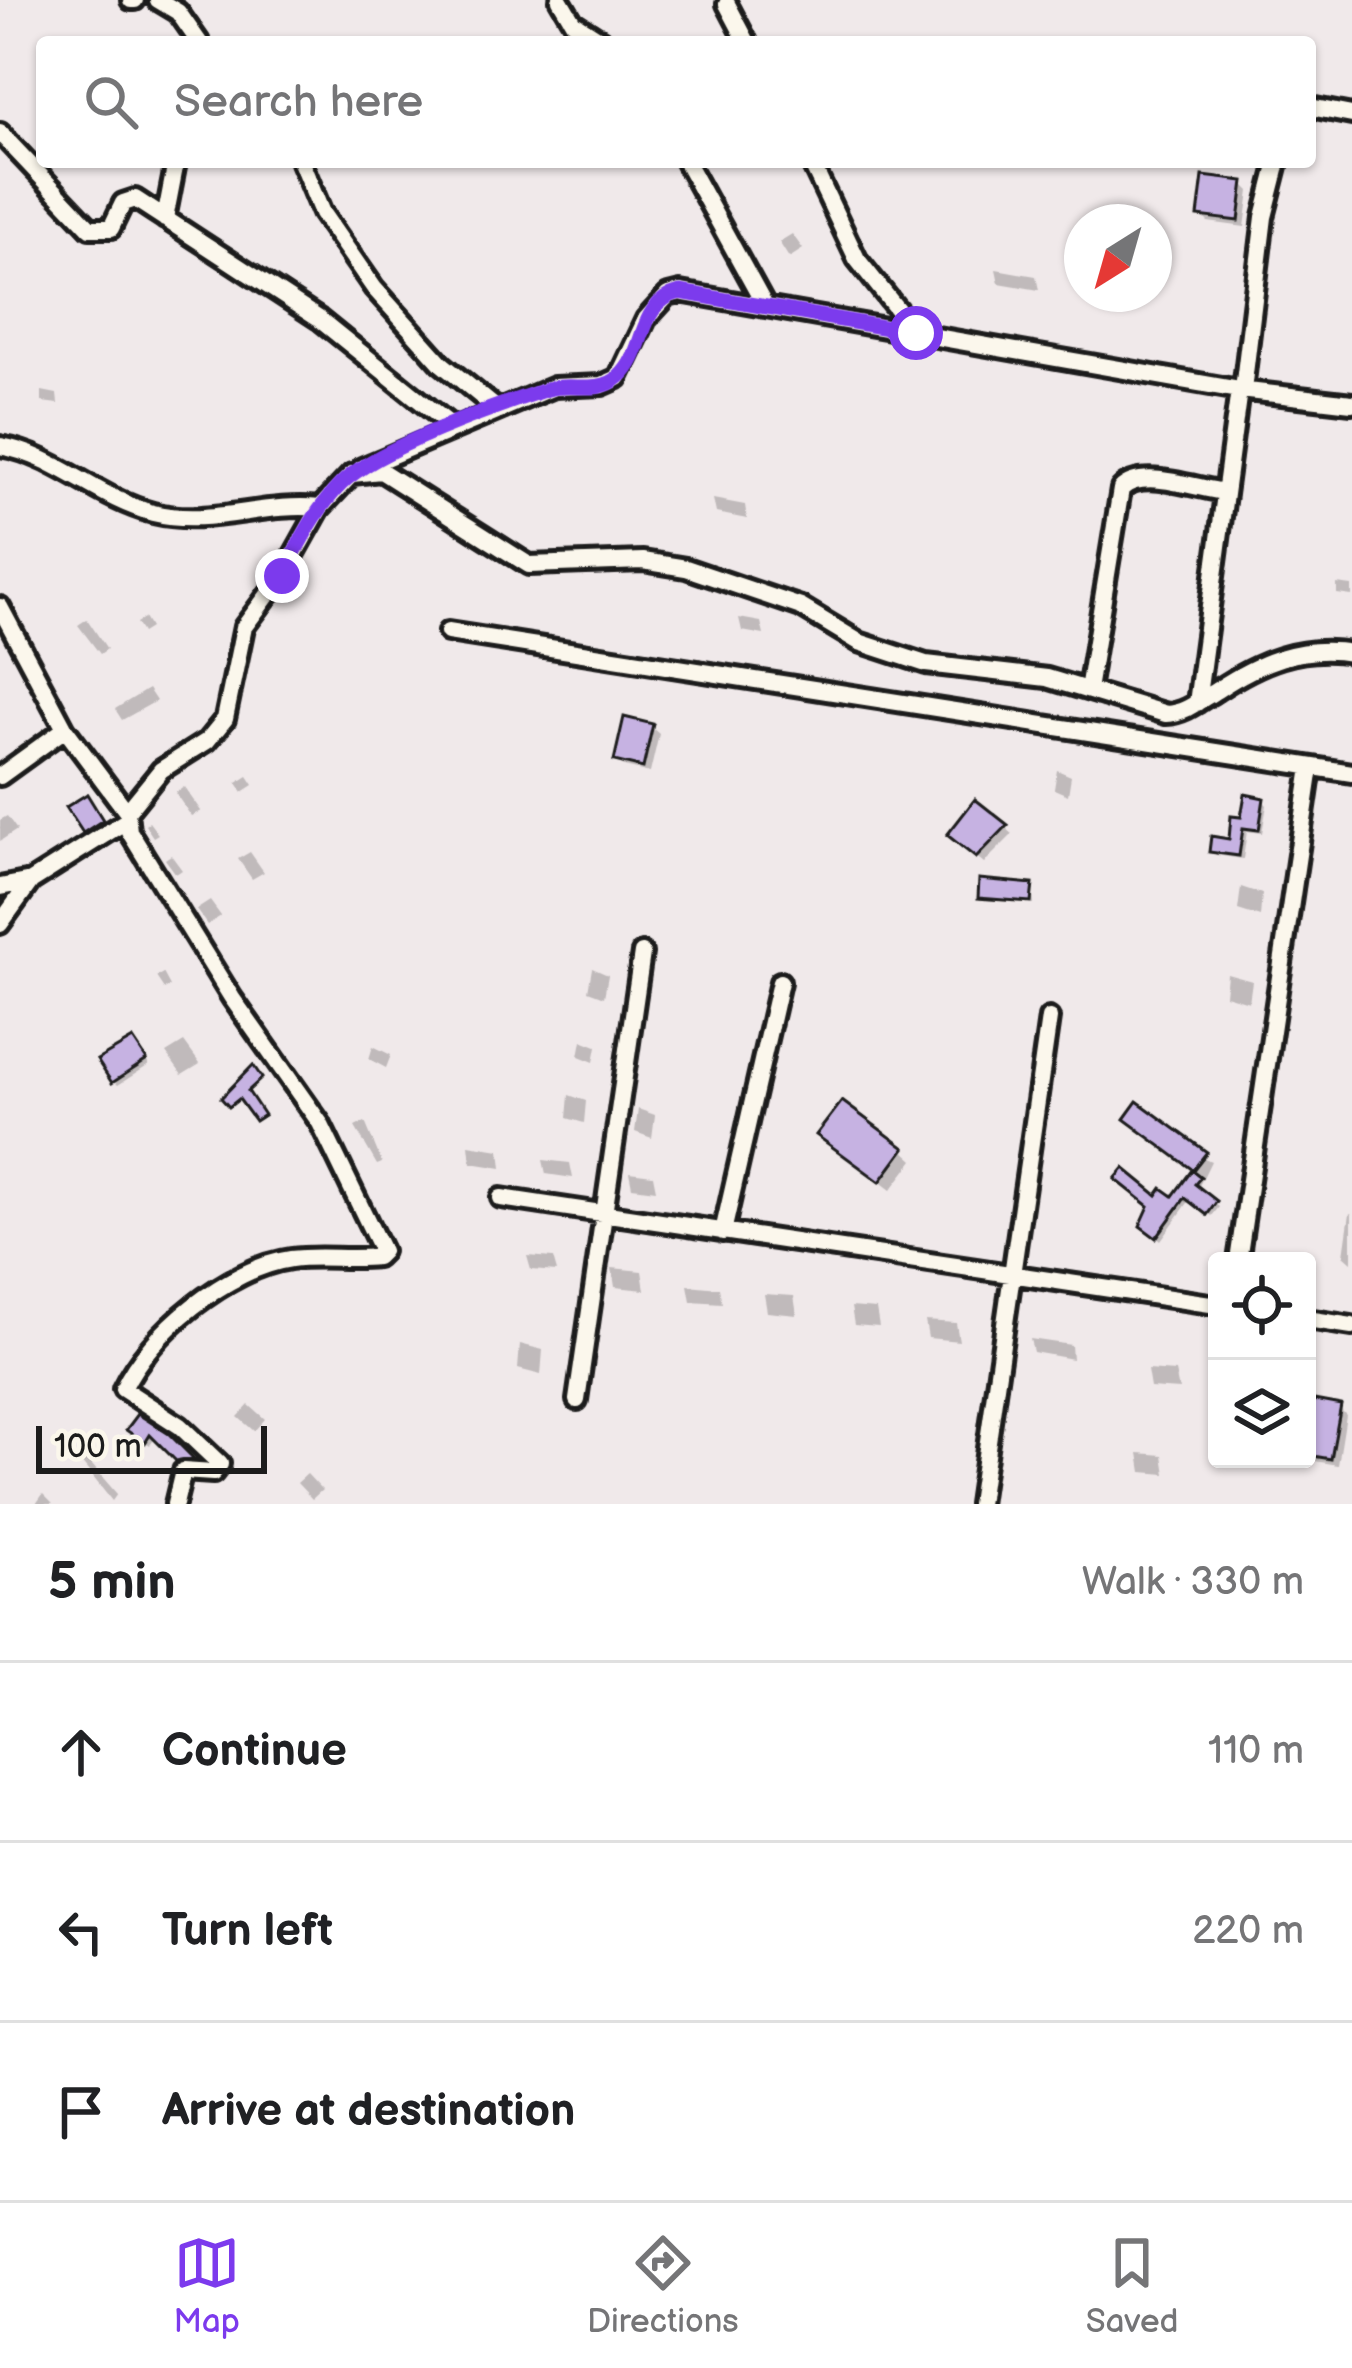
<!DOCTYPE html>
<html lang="en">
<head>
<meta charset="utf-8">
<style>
  body { margin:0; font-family:"Balsamiq Sans",sans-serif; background:#f2f2f2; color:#202124 }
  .controls { position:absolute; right:36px; bottom:36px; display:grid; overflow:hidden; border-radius:12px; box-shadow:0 3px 9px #0004 }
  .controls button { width:108px; height:108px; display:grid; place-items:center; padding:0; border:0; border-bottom:3px solid #e0e0e0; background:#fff; color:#202124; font:60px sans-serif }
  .compass { position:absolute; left:1064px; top:204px; width:108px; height:108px; border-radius:50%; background:#fff; box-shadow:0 3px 9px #0004; rotate:217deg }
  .scale { position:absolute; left:36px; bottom:30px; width:231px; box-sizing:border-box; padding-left:12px; border:6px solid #1c1c1c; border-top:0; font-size:33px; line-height:42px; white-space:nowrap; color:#1c1c1c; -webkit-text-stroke:9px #fbf7ec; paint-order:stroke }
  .stop { position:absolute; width:36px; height:36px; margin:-27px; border:9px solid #7c3aed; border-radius:50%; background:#fff }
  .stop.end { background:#7c3aed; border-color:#fff; box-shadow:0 3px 12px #0008 }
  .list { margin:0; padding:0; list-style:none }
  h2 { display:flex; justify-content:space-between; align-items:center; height:156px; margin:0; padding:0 48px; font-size:51px }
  h2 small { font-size:39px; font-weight:400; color:#757577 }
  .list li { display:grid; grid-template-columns:78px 1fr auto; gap:36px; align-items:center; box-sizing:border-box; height:180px; padding:0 48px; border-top:3px solid #e0e0e0 }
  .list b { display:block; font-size:45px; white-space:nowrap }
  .list em { font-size:39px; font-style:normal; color:#757577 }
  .icon { flex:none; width:66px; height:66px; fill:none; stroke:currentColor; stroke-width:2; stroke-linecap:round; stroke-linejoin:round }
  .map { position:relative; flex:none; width:1352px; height:1504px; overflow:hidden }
  .search { position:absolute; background:#fff; box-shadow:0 3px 9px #0004; left:36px; right:36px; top:36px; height:132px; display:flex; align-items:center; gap:30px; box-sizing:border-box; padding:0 42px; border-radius:12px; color:#757577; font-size:45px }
  .sheet { height:696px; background:#fff }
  nav { display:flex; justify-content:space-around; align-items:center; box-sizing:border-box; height:168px; border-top:3px solid #e0e0e0; background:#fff; font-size:33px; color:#757577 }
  nav a { display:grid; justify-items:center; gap:6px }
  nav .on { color:#7c3aed }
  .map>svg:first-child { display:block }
  .shadow { fill:#0003 }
  .building { fill:#c6b2e2; stroke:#1c1c1c; stroke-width:3 }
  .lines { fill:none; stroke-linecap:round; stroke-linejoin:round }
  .minor-casing { stroke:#1c1c1c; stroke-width:26 }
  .minor { stroke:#fbf7ec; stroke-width:16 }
  .route { stroke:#7c3aed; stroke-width:15 }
</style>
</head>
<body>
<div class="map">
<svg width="1352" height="1504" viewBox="0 0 1352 1504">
  <rect width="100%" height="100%" fill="#f0e9ea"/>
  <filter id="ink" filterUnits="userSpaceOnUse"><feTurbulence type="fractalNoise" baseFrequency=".00833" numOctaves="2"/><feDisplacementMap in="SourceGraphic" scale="24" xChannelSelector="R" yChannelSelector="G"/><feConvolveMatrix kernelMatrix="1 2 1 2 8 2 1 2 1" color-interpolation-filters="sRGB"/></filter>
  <g filter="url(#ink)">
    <path class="shadow" d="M1243,184L1250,191L1245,227L1208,222L1201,215Z
      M792,234L803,249L789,258L779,242Z
      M996,269L1036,276L1039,290L999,283Z
      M42,391L57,394L58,404L42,402Z
      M713,499L745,505L747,519L716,513Z
      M1337,584L1352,586V596L1337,594Z
      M144,618L150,628L142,633L136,623Z
      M739,618L761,622L764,635L742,631Z
      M87,619L107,649L100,654L78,625Z
      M148,689L156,701L122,720L115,709Z
      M651,727L659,734L650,773L624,767L617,760Z
      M1057,770L1071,776L1068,795L1054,789Z
      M248,776L254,785L243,792L237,783Z
      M184,787L201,811L191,816L175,793Z
      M1262,800L1267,805L1262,833L1247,831L1243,859L1216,855L1212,851L1231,842Z
      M91,802L105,825L89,835L85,831Z
      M976,803L1013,834L984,863L958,842Z
      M7,816L17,830L0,841V820Z
      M149,822L158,834L153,837L145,825Z
      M250,852L264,872L252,879L238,859Z
      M171,855L182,870L176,874L165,859Z
      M1032,887L1034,904L981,897Z
      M1241,887L1262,894L1260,917L1238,910Z
      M210,901L221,916L207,925L196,910Z
      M592,968L608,975L604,997L588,991Z
      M163,973L170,986L164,989L156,977Z
      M1227,974L1252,981L1249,1002L1225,995Z
      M582,1040L597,1046L594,1062L579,1056Z
      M184,1042L200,1064L182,1075L166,1053Z
      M373,1046L391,1055L386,1068L369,1059Z
      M137,1047L149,1065L118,1085L114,1081Z
      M569,1095L586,1101L584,1123L567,1118Z
      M638,1109L655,1115L652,1138L635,1132Z
      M365,1122L382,1163L377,1165L355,1127Z
      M1134,1126L1211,1161L1197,1190L1219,1207L1212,1216L1190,1200L1161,1240L1143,1225L1157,1199L1173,1200L1195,1171Z
      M830,1144L903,1150L914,1160L891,1190Z
      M469,1145L500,1150L502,1168L471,1163Z
      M543,1160L570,1163L573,1178L546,1174Z
      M629,1172L653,1175L656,1190L632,1187Z
      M1350,1213L1352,1214V1262L1344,1255Z
      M527,1256L553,1258L557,1272L531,1270Z
      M612,1268L642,1271L645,1290L615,1287Z
      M688,1285L719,1288L722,1303L691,1301Z
      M764,1294L794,1296L797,1315L767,1312Z
      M851,1307L876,1309L879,1327L854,1325Z
      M925,1321L956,1323L959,1341L928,1338Z
      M1030,1339L1071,1345L1072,1359L1033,1352Z
      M520,1344L543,1350L541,1375L518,1369Z
      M1147,1370L1175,1372L1179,1390L1150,1388Z
      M249,1405L265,1419L254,1431L238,1417Z
      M1339,1408L1346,1415L1338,1465L1315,1461L1308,1454Z
      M138,1418L194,1463L183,1464L156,1437L150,1445L134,1434Z
      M1139,1453L1163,1455L1166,1474L1142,1472Z
      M86,1458L117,1494L112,1501L81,1462Z
      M307,1474L322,1490L312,1499L297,1483Z
      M43,1494L53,1504H36Z"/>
    <path class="building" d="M1203,176L1244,181L1239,221L1198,216Z
      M624,717L653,724L643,768L614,761Z
      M87,794L103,820L83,833L66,807Z
      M1245,794L1264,798L1259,830L1243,828L1239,856L1209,852L1211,836L1229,839L1231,816L1241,817Z
      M975,799L1008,825L976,858L947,835Z
      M979,879L1033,884L1031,902L978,898Z
      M133,1039L147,1060L112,1083L97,1060Z
      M253,1065L262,1078L248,1091L264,1115L255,1121L239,1099L229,1107L221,1098Z
      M842,1101L905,1148L880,1182L816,1135Z
      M1137,1101L1207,1152L1193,1170L1124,1119Z
      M1124,1168L1157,1195L1162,1188L1173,1196L1192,1170L1201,1177L1195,1184L1217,1201L1207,1215L1185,1198L1156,1238L1140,1226L1149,1206L1115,1179Z
      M1314,1400L1341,1405L1331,1459L1307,1455Z
      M138,1414L169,1434L194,1459L176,1461L150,1435L145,1443L126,1430Z"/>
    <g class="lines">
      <g class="minor-casing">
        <path id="minor" d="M131,0H135
          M158,0L178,12L199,42
          M560,0L573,22L604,42
          M727,4L747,42
          M1310,107L1352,115
          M0,133L90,228H111L123,203L135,199L319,319L454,428
          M301,162L322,213L374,288L442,364L497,409
          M686,162L765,306
          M811,162L857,259L916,333
          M165,219L176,162
          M1243,390L1264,217L1278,162
          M0,446C58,456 96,498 153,513C211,527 262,502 320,508
          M362,468L554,387L602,385L618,378L646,319L668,295L680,292L1239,390L1352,403
          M0,607L65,729L127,812
          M448,632L1352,773
          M1088,690L1121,489C1142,467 1197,489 1225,492
          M1197,703L1239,390
          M0,776L65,729
          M0,887L31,881L126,821
          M0,924L31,881
          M501,1198L1217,1305
          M723,1232L780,982
          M1238,1261L1311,767
          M1307,1319L1352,1326
          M577,1400L642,953
          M175,1504L183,1471L213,1473L220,1464L180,1426L123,1389C149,1333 228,1268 291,1259C319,1255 348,1260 376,1257L382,1251L320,1123L232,998L129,831L127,812L161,770L207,741L225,719L244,627L282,576L320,508L352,474L381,471L529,565L643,561L686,568L801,607L859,642L926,664L1047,678L1166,714C1186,713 1200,700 1217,690C1259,662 1301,644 1352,653
          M979,1504L1049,1018"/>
      </g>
      <use href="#minor" class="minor"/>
    </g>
  </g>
  <g class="lines" filter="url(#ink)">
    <path class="route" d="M282,576C299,544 315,510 341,484C377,448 497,406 548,389C571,382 599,395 619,377C648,351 636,303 680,292L916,333"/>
  </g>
</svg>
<div class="controls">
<button><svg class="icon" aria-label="locate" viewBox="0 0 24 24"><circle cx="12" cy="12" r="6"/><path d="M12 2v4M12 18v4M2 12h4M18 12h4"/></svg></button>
<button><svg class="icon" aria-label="layers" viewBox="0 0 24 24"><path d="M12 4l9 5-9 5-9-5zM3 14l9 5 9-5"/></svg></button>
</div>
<svg class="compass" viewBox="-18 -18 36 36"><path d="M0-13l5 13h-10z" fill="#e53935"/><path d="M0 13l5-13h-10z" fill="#757577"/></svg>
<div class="scale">100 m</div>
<div class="stop" style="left:916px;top:333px"></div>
<div class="stop end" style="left:282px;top:576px"></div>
<div class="search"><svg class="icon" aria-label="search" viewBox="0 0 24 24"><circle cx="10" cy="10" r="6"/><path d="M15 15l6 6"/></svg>Search here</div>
</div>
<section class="sheet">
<h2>5 min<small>Walk · 330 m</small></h2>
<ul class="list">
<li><svg class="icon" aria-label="ahead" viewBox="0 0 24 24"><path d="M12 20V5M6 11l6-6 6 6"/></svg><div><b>Continue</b></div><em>110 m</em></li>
<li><svg class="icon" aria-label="left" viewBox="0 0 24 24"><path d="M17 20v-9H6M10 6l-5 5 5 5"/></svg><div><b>Turn left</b></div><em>220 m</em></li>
<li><svg class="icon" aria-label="arrive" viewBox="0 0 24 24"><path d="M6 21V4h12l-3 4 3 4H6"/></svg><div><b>Arrive at destination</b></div></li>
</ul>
</section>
<nav>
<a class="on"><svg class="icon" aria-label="map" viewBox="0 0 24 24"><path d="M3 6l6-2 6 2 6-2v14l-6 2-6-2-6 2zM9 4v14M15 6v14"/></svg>Map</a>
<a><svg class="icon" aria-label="directions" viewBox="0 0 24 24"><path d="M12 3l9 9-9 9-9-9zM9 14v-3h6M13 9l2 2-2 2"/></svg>Directions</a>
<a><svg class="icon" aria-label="saved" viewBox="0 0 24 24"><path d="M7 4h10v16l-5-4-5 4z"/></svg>Saved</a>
</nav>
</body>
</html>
